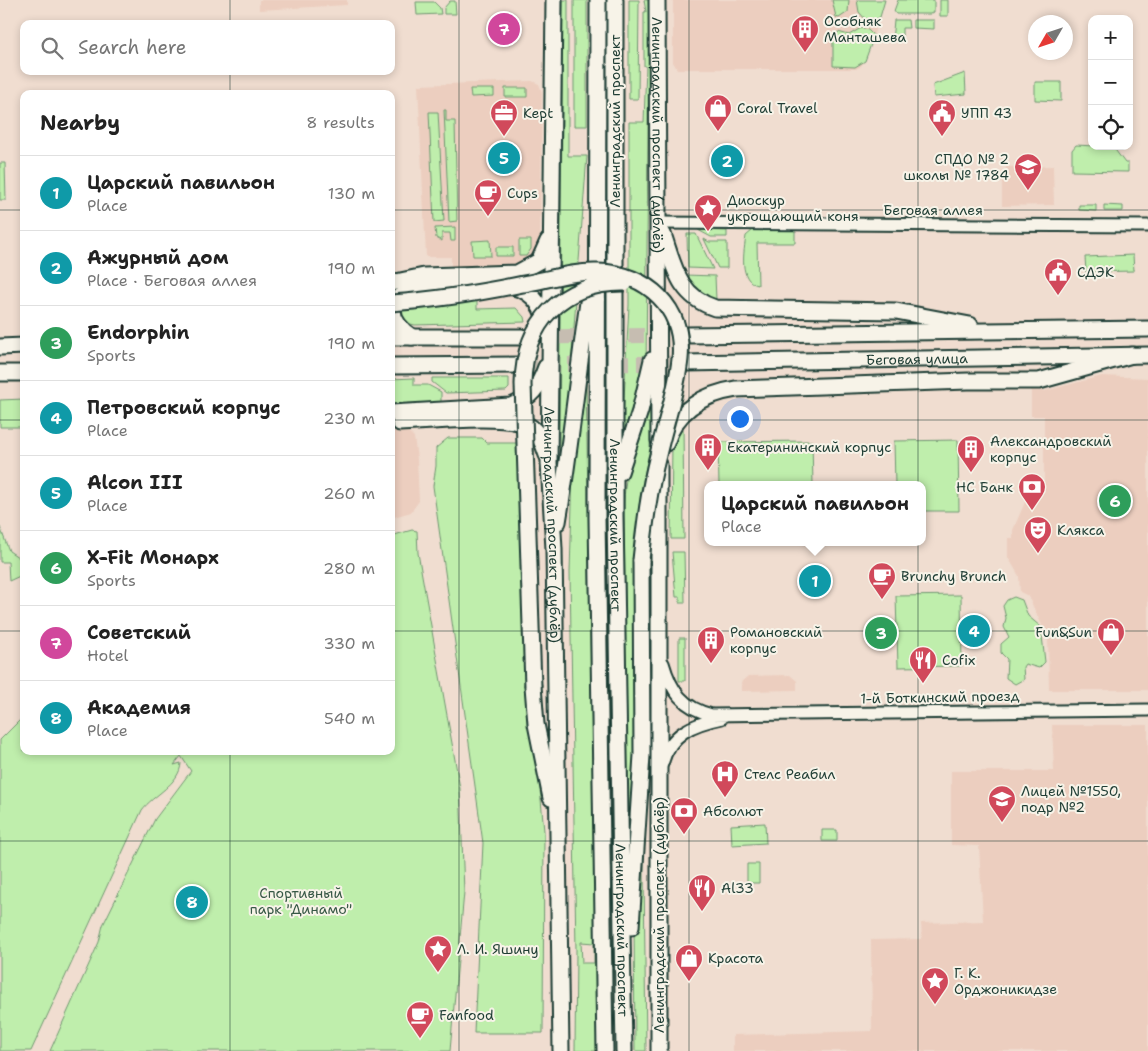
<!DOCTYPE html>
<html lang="en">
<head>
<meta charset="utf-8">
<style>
  body { margin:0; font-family:"Shantell Sans",sans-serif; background:#f2f2f2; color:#222 }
  .controls { position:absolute; right:15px; top:15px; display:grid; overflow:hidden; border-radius:10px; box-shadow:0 2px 8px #0003 }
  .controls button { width:45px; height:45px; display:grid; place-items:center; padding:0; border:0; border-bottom:1px solid #e0e0e0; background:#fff; color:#222; font:25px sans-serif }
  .compass { position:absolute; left:1028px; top:15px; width:45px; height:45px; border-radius:50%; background:#fff; box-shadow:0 2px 8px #0003; rotate:231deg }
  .you { position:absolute; left:739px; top:418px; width:18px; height:18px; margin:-12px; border:4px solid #fff; border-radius:50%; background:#1a73e8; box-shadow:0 0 0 8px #1a73e833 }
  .badge { display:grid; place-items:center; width:32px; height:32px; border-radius:50%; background:#d93025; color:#fff; font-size:16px; font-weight:700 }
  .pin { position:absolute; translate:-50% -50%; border:2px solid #fff; box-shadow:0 1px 5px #0006 }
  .popup { position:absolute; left:704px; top:481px; width:222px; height:65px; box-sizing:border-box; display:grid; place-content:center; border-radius:10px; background:#fff; filter:drop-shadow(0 1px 4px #0005); font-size:16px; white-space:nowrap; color:#767676 }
  .popup b { font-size:19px; color:#222 }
  .popup::after { content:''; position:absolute; left:50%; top:100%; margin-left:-10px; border:10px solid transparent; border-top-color:#fff }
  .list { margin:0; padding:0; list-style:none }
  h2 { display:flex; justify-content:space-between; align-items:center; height:65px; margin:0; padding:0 20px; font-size:21px }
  h2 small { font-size:16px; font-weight:400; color:#767676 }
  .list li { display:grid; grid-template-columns:32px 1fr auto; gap:15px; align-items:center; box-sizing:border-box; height:75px; padding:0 20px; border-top:1px solid #e0e0e0 }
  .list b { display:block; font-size:19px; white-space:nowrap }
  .list p { margin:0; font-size:16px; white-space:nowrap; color:#767676 }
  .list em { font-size:16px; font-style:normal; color:#767676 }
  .icon { flex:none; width:28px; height:28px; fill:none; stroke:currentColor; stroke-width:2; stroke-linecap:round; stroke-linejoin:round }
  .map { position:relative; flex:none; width:1148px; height:1051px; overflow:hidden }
  .search { position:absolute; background:#fff; box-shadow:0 2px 8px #0003; left:20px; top:20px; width:375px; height:55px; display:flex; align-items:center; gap:12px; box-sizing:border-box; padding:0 18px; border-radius:10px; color:#767676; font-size:19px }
  .panel { position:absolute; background:#fff; box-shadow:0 2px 8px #0003; left:20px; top:90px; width:375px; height:665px; border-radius:10px }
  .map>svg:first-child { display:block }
  .built { fill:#eccebf }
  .green { fill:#bfeeac; stroke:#6f9670; fill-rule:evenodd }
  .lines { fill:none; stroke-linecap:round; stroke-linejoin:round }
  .major-tunnel { stroke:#c6bdb1; stroke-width:15; stroke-dasharray:15 8; stroke-linecap:butt }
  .minor-casing { stroke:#1f3d34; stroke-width:15 }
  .major-casing { stroke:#1f3d34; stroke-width:19 }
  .minor { stroke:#f7f3e8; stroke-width:11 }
  .major { stroke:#f7f3e8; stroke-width:15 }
  .major-bridge-casing { stroke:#1f3d34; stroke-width:19; stroke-linecap:butt }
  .major-bridge { stroke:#f7f3e8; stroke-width:15 }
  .grid { fill:none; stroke:#1f3d34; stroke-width:1; stroke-opacity:0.55 }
  .labels { text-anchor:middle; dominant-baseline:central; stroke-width:4; stroke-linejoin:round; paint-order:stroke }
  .poi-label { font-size:14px; fill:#1f3d34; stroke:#f7f3e8; text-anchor:start }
  .street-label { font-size:14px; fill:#1f3d34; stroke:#f7f3e8 }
  .park-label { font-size:14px; fill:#375846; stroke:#f7f3e8 }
</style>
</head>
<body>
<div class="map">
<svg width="1148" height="1051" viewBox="0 0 1148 1051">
  <rect width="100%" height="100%" fill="#f0ddd0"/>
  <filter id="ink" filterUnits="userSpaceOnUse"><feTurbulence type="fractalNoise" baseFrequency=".02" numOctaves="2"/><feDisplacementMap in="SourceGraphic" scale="10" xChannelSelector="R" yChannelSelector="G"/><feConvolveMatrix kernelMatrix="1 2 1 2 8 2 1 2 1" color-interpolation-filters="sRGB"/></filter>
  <g filter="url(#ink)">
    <path class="built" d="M259,0H347V5L259,10Z
      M673,0H885L865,61L860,67L856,69H677L673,62Z
      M532,81L539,84L542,92L540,251L527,266L451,273V257H426L418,85Z
      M1053,166L1054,205L1002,206V176H1006V167Z
      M1102,376L1148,378V690H1049L1048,638L1028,596L1020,592L1019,576L1008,557V538H1013V530L1028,495L1039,494L1044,488V416H1031V390L1044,391Z
      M404,427L414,437L417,459L419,501L411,512L391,518V428Z
      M790,675L797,681V690L742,691L741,682L748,676Z
      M1052,725H1148V1051H733V1035L872,1031L871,940L922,939L921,923L983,921L979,846L951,845V771H1054Z"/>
    <path class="green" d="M563,0H568V156H587L569,392L561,451L559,449Z
      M574,0H587V126H574Z
      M629,0H639L638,99H629Z
      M644,0H649L646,374L622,437L629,305V122H644L646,66H644V12H646Z
      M832,0H849L848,12L839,18L836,17Z
      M857,0H885L880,17L873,21L866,20L859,12Z
      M898,0H934V12L930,14H896L894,11Z
      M940,0H948V16H940Z
      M450,1H455L456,14H444V8Z
      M416,2H434L440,8L441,14L417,15Z
      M894,20H908L909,28H902V41H892Z
      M913,20H934V29L913,28Z
      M861,28L868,30L874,36L865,61L855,67L833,66V39L838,32L849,35Z
      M965,73L966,94L934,97L933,85Z
      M1035,82H1061V101L1035,100Z
      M505,88H527V97H505Z
      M470,89H494V96L471,97Z
      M444,110H446V121H455L457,221L449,222Z
      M429,112H438L444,221L434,222Z
      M1076,145L1113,147L1125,163H1128V172L1072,171V150Z
      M0,163H5L6,200H0Z
      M1079,205H1096V211L1079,210Z
      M1104,205L1123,206V211H1104Z
      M455,227V241H451L450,233H442V241L436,238L435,228Z
      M698,230L727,231V237H711Z
      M753,230H795V243H757L758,285C738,281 744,251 746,236Z
      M687,234H696L713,269L688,268Z
      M704,239L709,242H727V268H718Z
      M490,240L491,256H473L472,241Z
      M519,240H531V249L526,256H519Z
      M496,247H513V256H496Z
      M1133,255L1134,271L1086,272L1085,257Z
      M685,275L715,276L716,300L702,294Z
      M477,299V309L516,308L524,317L525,322L415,325C404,323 401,319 401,309Z
      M414,378V385H428L441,392V404L391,407V379Z
      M432,378H509V388L506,391L446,393L432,382Z
      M586,379L597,1051H575L576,951L570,572L573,472ZM581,942L594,943V963H582Z
      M24,399V427H0V400Z
      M651,408L650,448L641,490L633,559L634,776L628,887L624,501C626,466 633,438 651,408Z
      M683,423L684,539H671L672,442Z
      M448,438H482L487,443H518L537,758L544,831L543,1033H474L483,843L433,486L436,466V448Z
      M958,440L959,511H923L922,485H895L894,441Z
      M812,441L813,485H719L718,442Z
      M0,527L9,551L24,561V574L9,581L8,562H0Z
      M412,530L417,531L418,553L460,788L464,892L450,1051H50L99,942L103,925L155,819L191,771L181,756L174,765L181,763C180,784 153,795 142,810L31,1051H0V740L24,716V751H177L181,755V751H391V536Z
      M672,552H684L685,603H680V597H676Z
      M961,595L962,666L898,667L896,596Z
      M1014,597L1022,600L1028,616L1041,627L1045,662L1039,668L1025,664L1023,667L1024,679L1015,684L1006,678L1007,659L1001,653V644L1009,637L1004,627L1006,618L1003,606L1007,600Z
      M679,638H685V681H679Z
      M643,780L646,1051H635L634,925Z
      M765,823L766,843L732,845L731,825Z
      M822,830H837V841H822Z
      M747,864H759V883H747Z"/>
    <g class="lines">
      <path class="major-tunnel" d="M537,337L686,335
        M522,365L686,363"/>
      <g class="minor-casing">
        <path id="minor" d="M659,223L1148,226
          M663,663C671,691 683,708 712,715L1148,710
          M662,764C670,733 693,724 722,718"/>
      </g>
      <g class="major-casing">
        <g id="major">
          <path id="s1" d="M554,0L549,463L554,549L561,1051"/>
          <path d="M598,0L597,518L605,1051"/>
          <path id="s2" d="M615,0V516L624,1051"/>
          <path id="s3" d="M657,0L659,441"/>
          <path d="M663,234C674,266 678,296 715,308L896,311L970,325"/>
          <path d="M391,283L424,276L517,273L539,261L548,241"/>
          <path d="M507,286C530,288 542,303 546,324"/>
          <path d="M686,335L1148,329"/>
          <path d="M391,337H522"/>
          <path d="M412,337C403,331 393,322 393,310C392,280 465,287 484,287"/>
          <path d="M0,347L24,346"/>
          <path id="s4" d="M686,363L1148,355"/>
          <path d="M391,366L522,365"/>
          <path d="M0,373H24"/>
          <path d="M391,413L511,406C531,398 539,387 546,367"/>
          <path d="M400,423C430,422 505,413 529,426C539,432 544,445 547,455"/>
          <path d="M666,443C676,410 704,394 736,389L968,381H1039L1132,355"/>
          <path d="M620,472L640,411L652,360"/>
          <path d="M558,522C571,445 578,367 590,289"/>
          <path d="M533,686L536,724L551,798"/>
          <path d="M631,927L642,755L641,560"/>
          <path d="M659,1051V464"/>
        </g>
      </g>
      <use href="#minor" class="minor"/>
      <use href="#major" class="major"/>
      <g class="major-bridge-casing">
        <path id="major-bridge" d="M391,303C436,300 479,293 523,284C547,280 573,271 598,272C647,273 685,308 680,359C677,391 665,423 658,455C649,490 645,524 641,560
          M533,686L523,384C524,322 562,282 625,283"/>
      </g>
      <use href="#major-bridge" class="major-bridge"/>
    </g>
  </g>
  <path class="grid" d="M230,0V24M459,0V1051M689,0V1051M918,0V1051M230,71V94M0,210H24M391,210H1148M0,420H24M391,420H1148M0,631H24M391,631H1148M230,751V1051M0,841H1148"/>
  <defs>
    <g id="building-pin" transform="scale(1.4375)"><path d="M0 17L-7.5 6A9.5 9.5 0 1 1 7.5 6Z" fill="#d1495b" stroke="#f7f3e8"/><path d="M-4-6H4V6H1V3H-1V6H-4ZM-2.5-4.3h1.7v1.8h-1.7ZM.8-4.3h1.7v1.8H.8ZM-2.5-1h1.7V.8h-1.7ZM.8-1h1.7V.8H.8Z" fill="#fff"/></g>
    <g id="shop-pin" transform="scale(1.4375)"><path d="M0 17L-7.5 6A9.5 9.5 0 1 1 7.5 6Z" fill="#d1495b" stroke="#f7f3e8"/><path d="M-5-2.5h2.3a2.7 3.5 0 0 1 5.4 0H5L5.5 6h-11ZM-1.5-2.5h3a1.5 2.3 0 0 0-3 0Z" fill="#fff"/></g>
    <g id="office-pin" transform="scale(1.4375)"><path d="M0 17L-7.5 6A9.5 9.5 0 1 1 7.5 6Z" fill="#d1495b" stroke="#f7f3e8"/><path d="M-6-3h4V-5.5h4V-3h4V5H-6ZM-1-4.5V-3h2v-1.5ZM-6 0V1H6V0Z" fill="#fff"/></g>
    <g id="civic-pin" transform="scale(1.4375)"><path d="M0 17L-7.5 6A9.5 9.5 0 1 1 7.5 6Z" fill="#d1495b" stroke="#f7f3e8"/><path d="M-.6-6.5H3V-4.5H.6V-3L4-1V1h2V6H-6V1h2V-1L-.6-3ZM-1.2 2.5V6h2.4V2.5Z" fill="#fff"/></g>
    <g id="school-pin" transform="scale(1.4375)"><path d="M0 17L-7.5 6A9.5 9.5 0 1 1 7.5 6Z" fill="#d1495b" stroke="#f7f3e8"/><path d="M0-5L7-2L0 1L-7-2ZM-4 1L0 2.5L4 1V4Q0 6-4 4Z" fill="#fff"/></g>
    <g id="cafe-pin" transform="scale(1.4375)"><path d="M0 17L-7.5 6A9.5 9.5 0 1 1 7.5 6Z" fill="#d1495b" stroke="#f7f3e8"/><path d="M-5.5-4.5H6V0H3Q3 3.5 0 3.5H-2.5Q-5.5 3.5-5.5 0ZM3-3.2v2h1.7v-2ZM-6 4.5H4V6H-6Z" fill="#fff"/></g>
    <g id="sight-pin" transform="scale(1.4375)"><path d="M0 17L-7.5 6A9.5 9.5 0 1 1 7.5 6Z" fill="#d1495b" stroke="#f7f3e8"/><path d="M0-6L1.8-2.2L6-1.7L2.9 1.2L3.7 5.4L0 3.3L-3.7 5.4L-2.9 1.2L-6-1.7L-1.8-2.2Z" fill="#fff"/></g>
    <g id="bank-pin" transform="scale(1.4375)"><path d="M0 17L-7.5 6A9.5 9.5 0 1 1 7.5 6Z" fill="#d1495b" stroke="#f7f3e8"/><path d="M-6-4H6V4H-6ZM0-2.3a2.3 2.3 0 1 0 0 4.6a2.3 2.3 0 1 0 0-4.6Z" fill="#fff"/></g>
    <g id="theatre-pin" transform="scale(1.4375)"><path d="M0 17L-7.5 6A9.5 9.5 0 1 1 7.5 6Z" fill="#d1495b" stroke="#f7f3e8"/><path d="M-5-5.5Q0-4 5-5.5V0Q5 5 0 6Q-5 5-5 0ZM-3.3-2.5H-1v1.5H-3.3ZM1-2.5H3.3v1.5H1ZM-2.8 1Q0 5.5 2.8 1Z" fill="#fff"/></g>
    <g id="restaurant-pin" transform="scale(1.4375)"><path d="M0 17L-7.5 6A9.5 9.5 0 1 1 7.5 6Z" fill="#d1495b" stroke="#f7f3e8"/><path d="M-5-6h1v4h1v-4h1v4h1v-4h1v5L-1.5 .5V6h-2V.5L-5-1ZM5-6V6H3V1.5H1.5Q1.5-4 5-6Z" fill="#fff"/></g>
    <g id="hospital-pin" transform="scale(1.4375)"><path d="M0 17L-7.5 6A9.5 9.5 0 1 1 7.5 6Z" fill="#d1495b" stroke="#f7f3e8"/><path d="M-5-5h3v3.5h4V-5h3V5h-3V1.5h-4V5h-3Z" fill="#fff"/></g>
  </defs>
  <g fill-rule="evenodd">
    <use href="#building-pin" x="805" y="29"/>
    <use href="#shop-pin" x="718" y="108"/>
    <use href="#office-pin" x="504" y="113"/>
    <use href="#civic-pin" x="942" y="113"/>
    <use href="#school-pin" x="1028" y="167"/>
    <use href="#cafe-pin" x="488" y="193"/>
    <use href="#sight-pin" x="708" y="208"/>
    <use href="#civic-pin" x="1058" y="272"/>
    <use href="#building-pin" x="708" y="447"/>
    <use href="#building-pin" x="971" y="449"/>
    <use href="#bank-pin" x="1032" y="487"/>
    <use href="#theatre-pin" x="1038" y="530"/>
    <use href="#cafe-pin" x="882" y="576"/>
    <use href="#shop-pin" x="1111" y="632"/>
    <use href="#building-pin" x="711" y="640"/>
    <use href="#restaurant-pin" x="923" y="660"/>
    <use href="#hospital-pin" x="725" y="774"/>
    <use href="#school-pin" x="1002" y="799"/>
    <use href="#bank-pin" x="684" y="811"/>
    <use href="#restaurant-pin" x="702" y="888"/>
    <use href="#sight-pin" x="438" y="949"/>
    <use href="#shop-pin" x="689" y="958"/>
    <use href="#sight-pin" x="935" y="981"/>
    <use href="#cafe-pin" x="420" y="1015"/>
  </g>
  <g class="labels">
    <g class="poi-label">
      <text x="824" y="21">Особняк<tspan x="824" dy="16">Манташева</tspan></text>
      <text x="737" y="108">Coral Travel</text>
      <text x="523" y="113">Kept</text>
      <text x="961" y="113">УПП 43</text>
      <text x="1009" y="159" text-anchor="end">СПДО № 2<tspan x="1009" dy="16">школы № 1784</tspan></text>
      <text x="507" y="193">Cups</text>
      <text x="727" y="200">Диоскур<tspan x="727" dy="16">укрощающий коня</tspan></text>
      <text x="1077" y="272">СДЭК</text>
      <text x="990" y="441">Александровский<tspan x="990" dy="16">корпус</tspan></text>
      <text x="727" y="447">Екатерининский корпус</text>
      <text x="1013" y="487" text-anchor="end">НС Банк</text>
      <text x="1057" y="530">Клякса</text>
      <text x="901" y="576">Brunchy Brunch</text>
      <text x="730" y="632">Романовский<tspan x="730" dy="16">корпус</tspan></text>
      <text x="1092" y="632" text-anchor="end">Fun&amp;Sun</text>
      <text x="942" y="660">Cofix</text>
      <text x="744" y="774">Стелс Реабил</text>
      <text x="1021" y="791">Лицей №1550,<tspan x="1021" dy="16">подр №2</tspan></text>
      <text x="703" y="811">Абсолют</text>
      <text x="721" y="888">Al33</text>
      <text x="457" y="949">Л. И. Яшину</text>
      <text x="708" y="958">Красота</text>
      <text x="954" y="973">Г. К.<tspan x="954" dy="16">Орджоникидзе</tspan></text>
      <text x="439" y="1015">Fanfood</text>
    </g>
    <g class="street-label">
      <text transform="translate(615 121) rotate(-90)">Ленинградский проспект</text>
      <text stroke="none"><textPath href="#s3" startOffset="135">Ленинградский проспект (дублёр)</textPath></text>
      <text x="933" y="210">Беговая аллея</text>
      <text stroke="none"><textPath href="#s4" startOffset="231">Беговая улица</textPath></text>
      <text stroke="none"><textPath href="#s1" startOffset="525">Ленинградский проспект (дублёр)</textPath></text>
      <text stroke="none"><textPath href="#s2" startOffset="525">Ленинградский проспект</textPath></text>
      <text transform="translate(940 697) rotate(-1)">1-й Боткинский проезд</text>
      <text transform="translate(659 915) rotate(-90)">Ленинградский проспект (дублёр)</text>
      <text stroke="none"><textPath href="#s2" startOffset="930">Ленинградский проспект</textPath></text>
    </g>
    <g class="park-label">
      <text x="301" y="893">Спортивный<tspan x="301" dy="16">парк "Динамо"</tspan></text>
    </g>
  </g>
</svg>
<div class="controls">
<button>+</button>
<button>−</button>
<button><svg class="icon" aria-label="locate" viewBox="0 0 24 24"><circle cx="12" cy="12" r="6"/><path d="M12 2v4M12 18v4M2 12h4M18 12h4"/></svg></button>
</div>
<svg class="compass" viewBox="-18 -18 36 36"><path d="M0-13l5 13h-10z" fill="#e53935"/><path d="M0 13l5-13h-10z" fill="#767676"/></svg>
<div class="you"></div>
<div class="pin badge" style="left:815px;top:581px;background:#0f9aa8">1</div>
<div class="popup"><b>Царский павильон</b>Place</div>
<div class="pin badge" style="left:727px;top:161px;background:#0f9aa8">2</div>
<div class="pin badge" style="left:881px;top:633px;background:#2e9e5b">3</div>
<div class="pin badge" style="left:974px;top:631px;background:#0f9aa8">4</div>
<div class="pin badge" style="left:504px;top:158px;background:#0f9aa8">5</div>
<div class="pin badge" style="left:1115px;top:501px;background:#2e9e5b">6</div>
<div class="pin badge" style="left:504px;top:29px;background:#d1479c">7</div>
<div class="pin badge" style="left:192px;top:902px;background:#0f9aa8">8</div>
<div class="search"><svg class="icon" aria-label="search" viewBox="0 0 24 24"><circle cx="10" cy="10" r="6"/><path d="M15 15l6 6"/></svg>Search here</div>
<section class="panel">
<h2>Nearby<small>8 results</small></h2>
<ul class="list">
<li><span class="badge" style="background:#0f9aa8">1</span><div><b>Царский павильон</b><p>Place</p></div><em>130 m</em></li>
<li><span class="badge" style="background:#0f9aa8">2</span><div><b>Ажурный дом</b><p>Place · Беговая аллея</p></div><em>190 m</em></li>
<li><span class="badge" style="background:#2e9e5b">3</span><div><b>Endorphin</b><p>Sports</p></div><em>190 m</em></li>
<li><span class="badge" style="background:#0f9aa8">4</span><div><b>Петровский корпус</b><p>Place</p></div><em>230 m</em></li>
<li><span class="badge" style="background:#0f9aa8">5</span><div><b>Alcon III</b><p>Place</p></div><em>260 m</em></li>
<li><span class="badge" style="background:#2e9e5b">6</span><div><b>X-Fit Монарх</b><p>Sports</p></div><em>280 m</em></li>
<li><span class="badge" style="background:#d1479c">7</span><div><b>Советский</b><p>Hotel</p></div><em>330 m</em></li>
<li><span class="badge" style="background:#0f9aa8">8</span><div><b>Академия</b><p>Place</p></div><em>540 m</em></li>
</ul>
</section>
</div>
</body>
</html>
